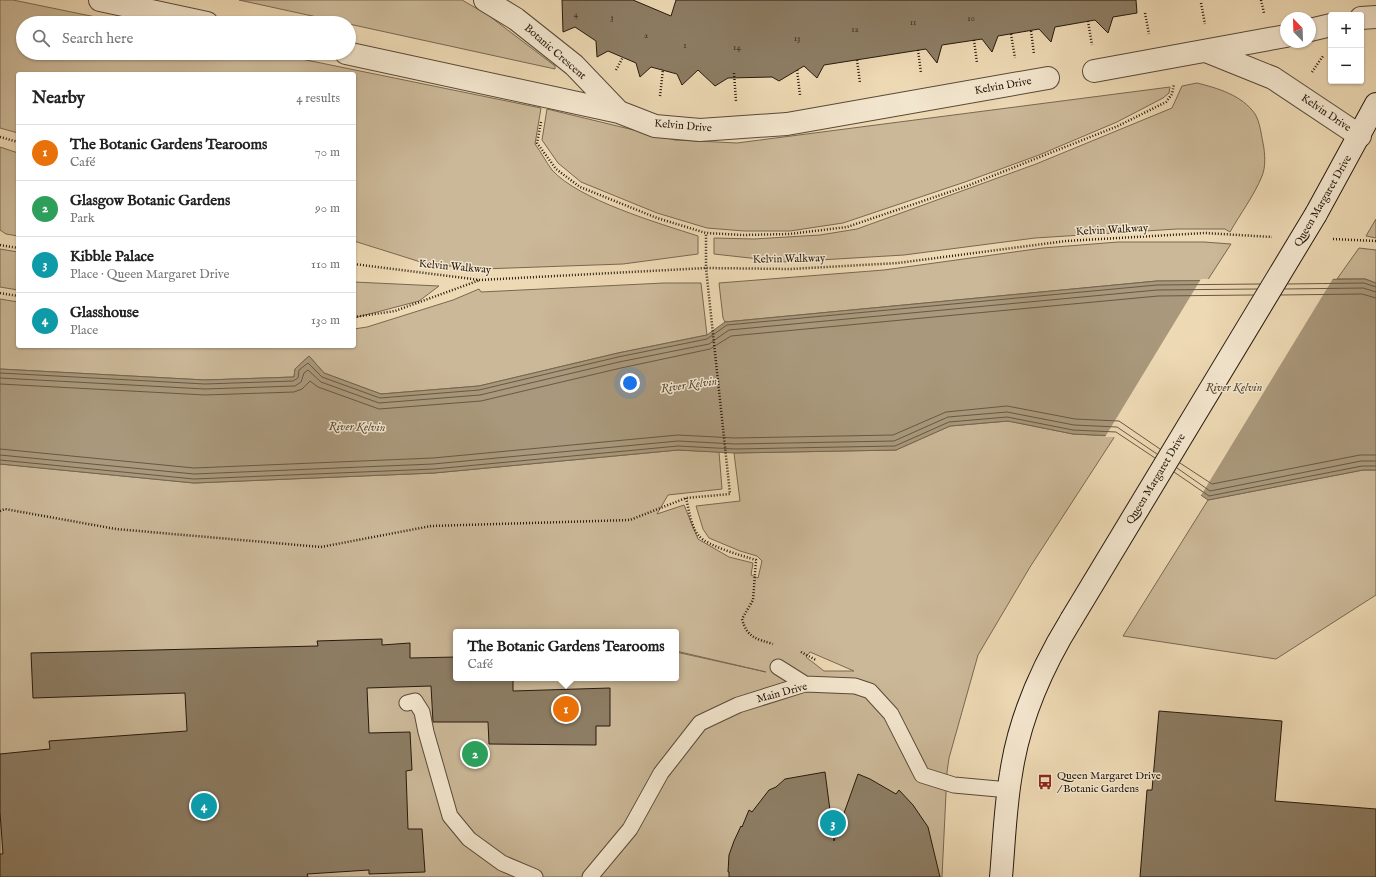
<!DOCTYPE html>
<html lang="en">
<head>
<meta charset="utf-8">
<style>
  body { margin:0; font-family:"IM FELL English",serif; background:#f2f2f2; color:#222 }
  .controls { position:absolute; right:12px; top:12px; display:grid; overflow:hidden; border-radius:4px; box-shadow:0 1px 3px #0004 }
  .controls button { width:36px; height:36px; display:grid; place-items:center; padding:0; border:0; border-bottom:1px solid #e0e0e0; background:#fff; color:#222; font:20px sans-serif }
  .compass { position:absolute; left:1280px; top:12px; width:36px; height:36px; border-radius:50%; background:#fff; box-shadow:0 1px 3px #0004; rotate:337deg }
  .you { position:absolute; left:630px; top:383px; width:14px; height:14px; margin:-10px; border:3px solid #fff; border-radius:50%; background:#1a73e8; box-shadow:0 0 0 6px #1a73e833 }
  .badge { display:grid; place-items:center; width:26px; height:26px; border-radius:50%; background:#ea580c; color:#fff; font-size:13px; font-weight:700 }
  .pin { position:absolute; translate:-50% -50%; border:2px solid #fff; box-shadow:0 1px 4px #0006 }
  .popup { position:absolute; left:453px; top:629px; width:226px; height:52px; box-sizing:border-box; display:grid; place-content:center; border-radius:4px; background:#fff; filter:drop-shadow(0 1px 3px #0005); font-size:13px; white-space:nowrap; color:#767676 }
  .popup b { font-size:15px; color:#222 }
  .popup::after { content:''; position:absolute; left:50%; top:100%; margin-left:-8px; border:8px solid transparent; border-top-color:#fff }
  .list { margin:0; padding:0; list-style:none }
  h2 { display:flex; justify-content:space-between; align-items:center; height:52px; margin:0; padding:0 16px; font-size:17px }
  h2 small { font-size:13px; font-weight:400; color:#767676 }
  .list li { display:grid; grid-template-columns:26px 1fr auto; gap:12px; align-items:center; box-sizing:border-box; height:56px; padding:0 16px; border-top:1px solid #e0e0e0 }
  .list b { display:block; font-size:15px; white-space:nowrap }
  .list p { margin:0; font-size:13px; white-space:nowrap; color:#767676 }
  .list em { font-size:13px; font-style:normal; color:#767676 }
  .icon { flex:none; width:22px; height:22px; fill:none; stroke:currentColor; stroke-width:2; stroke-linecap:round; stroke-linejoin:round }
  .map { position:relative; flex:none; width:1376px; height:877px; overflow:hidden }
  .search { position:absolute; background:#fff; box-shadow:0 1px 3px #0004; left:16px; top:16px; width:340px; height:44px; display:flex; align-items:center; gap:10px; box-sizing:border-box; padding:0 14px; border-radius:22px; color:#767676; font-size:15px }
  .panel { position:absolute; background:#fff; box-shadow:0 1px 3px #0004; left:16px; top:72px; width:340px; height:276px; border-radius:4px }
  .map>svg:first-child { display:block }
  .green { fill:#cbb898; stroke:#786852; fill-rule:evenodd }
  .water { fill:#a9987b; stroke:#75654f }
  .pier { fill:#edd9b4 }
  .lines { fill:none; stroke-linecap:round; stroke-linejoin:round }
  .shore { stroke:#685844; stroke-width:1 }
  .building { fill:#8d7d64; stroke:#26190d }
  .service-casing { stroke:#584937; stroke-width:17 }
  .minor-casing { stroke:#584937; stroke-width:24 }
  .secondary-casing { stroke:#26190d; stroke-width:24 }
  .path { stroke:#26190d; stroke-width:2.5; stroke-dasharray:1 2; stroke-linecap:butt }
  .service { stroke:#f3e6ce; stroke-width:15 }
  .minor { stroke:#f3e6ce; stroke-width:22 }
  .secondary { stroke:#f3e6ce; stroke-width:22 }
  .secondary-bridge-casing { stroke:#26190d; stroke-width:24; stroke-linecap:butt }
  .secondary-bridge { stroke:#f3e6ce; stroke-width:22 }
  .labels { text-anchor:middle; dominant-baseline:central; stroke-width:3; stroke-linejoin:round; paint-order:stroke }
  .number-label { font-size:9px; fill:#403223 }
  .street-label { font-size:11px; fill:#26190d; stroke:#f3e6ce }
  .poi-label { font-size:11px; fill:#26190d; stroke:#f3e6ce; text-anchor:start }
  .water-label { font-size:12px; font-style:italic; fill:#5a4c39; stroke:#f3e6ce }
</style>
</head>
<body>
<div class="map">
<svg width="1376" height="877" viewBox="0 0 1376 877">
  <rect width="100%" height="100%" fill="#edd9b4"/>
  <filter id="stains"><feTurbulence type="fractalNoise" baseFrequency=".005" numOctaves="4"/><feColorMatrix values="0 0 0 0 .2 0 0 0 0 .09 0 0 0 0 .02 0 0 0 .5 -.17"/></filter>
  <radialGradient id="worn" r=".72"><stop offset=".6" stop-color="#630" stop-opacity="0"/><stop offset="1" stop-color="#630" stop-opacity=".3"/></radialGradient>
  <path class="green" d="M0,0H13L125,23H23V53H272L541,108L535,144C541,152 546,162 552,170C579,200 658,223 698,236V254L623,264L482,269L427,264L354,241V74H18V133L0,128Z
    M239,0H462L488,15L555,66V69Z
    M1197,83C1217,88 1242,95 1255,114C1260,122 1261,134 1263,143C1265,153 1266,167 1262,176C1254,196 1240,214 1230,232L1225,229H1177L1035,238L904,255L786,262L714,254V238L754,239L820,235L857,229L1036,164L1172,108L1182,86Z
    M1170,87L1169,93L1163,98L1117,122L1039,155L965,182L843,223L790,231H744L707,228L657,213L581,182L558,163L542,140L547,109L675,140L737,143Z
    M0,147L18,153V236L6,234L0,230Z
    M1376,219V238L1366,236Z
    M1118,242H1204L1231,244L1207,281H1157L725,322L723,318L719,283L884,270L1043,248Z
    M1359,248L1376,250V283L1365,279H1337Z
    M0,249L18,252V290L0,287Z
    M354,282L439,286L419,301L354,318Z
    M664,283H701L707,335L618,353L479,386L381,394L324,373L309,356L295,369L294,377L205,380L0,369V299L18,302V346H354V329L367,327L453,300L479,289L481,292Z
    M1008,421L1073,434L1115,436L1030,567L978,655L949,758L947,772L942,877H0V464L194,483L434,473L678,450L719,452L722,489L668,495L657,514L684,505L698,539L729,557L753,563L751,575L758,578L762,561L757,556L740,551L709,538L703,529L696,506L740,501L734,453L896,450L950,426ZM456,632H676V651L766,672L676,652V678H456ZM810,652L854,671H824L806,657Z
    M1363,470H1376V595L1276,659L1123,636L1208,500Z"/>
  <path class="water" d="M1365,279L1376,283V470H1363L1208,500L1115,436L1073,434L1008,421L950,426L896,450L734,453L678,450L434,473L194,483L0,464V369L205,380L294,377L295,369L309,356L324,373L381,394L479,386L618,353L707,335L725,322L1157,281Z"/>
  <path class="pier" d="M1334,277L1200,497L1114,437H1105L1201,279Z"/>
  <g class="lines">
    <path class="shore" d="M1288,284L1364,283L1376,287
      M1285,289L1363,288L1376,292
      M1281,295L1362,294L1376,298
      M0,373L205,384L293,381L298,378L299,370L308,363L322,377L380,398L479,390L618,357L707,339L727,325L1157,285L1260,284
      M0,378L205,389L295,386L301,382L304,373L308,370L321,382L379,403L480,395L619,362L709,344L729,330L1157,290L1257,289
      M0,384L205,395L294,392L302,389L310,381L318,387L379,409L481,401L621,368L710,349L731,336L1158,296L1253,295
      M0,449L194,468L433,458L678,435L735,438L893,435L946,412L1007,406L1075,419L1119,421L1160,449
      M0,455L194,474L433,464L678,441L735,444L894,441L948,417L1007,412L1074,425L1117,427L1157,454
      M0,460L194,479L434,469L678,446L735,449L895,446L949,422L1007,417L1073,430L1116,432L1155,458
      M1180,463L1212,484L1360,455H1376
      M1177,468L1210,491L1361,461H1376
      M1174,472L1209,496L1362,466H1376"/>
  </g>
  <path class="building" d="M562,0H633L671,16L676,0H1136L1137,13L1113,17L1108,33L1095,20L1055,27L1051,42L1039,29L998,36L992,52L982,39L942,45L937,63L926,49L824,65L817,78L804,66L779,81L772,77L728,78L715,86L698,70L682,85L677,74L651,67L640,77L636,63L608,51L597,57L596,41L575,27L563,32Z
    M382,639V645L410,643V658L456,657V678H513V691L610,688V726H596V745L489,744L488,722H433L431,686L367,688L369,733L410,732L412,770L406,771L408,829H422L425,872L369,874V870L307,874L308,877H0V854H3L0,812V754L50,749L49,741L187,731L185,693L33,698L31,653L318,646L317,641Z
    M1159,711L1282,721L1275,801L1376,809V877H1140L1147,790H1152Z
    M825,772L834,841L858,774L870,779L896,794L899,790L913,805L928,827L940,877H729V872H728L729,855L734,841L741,826L742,827L749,810L752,812L769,790L776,787L785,779Z"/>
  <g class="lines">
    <g class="service-casing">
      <path id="service" d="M778,667L805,684
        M407,703L415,701L422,712L426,732L450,816L469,839L502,863L535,877
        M590,877L630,829L661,773L700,723L738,705L805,684L855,686L870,691L891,714L922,775L954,785L1009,790"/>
    </g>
    <g class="minor-casing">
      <path id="minor" d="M100,0L207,23
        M485,0L516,19L574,65L619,112
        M1361,18L1376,17
        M1310,30L1331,25
        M1206,51L1273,78L1360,136
        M346,53L619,112L655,126L700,130L787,124L1048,78
        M1094,71L1286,36"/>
    </g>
    <g class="secondary-casing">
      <path id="secondary" d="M1316,214L1376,104
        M1001,877C1004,843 1005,808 1011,774C1019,719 1042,667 1071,620"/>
    </g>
    <path class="path" d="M1261,0L1264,13
      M1201,3L1205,24
      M1145,13L1149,34
      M1088,21L1092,45
      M1031,31L1034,54
      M1011,34L1015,58
      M974,40L977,63
      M918,50L921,73
      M857,60L860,83
      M616,70L623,57
      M797,70L800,95
      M1312,72L1323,56
      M734,73L736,101
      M660,96L663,69
      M541,122L537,143L556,169L580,187L657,218L706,233L743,235L789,234L847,227L967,186L1118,126L1166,102L1172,94L1174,84
      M0,137L18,142
      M1333,239L1376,241
      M0,245L18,248
      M354,264L480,280L706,268L791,269L898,263L1066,241L1205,233L1272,237
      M0,293L18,296
      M354,317L395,311L480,280
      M686,498C689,510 691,527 699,536C707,546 743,556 756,560L753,600L742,619C747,638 757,639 773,644
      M0,511L5,509L116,529L321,547L431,526L630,520L686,498L730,494L706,268V233
      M801,652L816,660"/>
    <use href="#service" class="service"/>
    <use href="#minor" class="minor"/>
    <use href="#secondary" class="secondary"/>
    <g class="secondary-bridge-casing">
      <path id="secondary-bridge" d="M1071,620L1316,214"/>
    </g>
    <use href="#secondary-bridge" class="secondary-bridge"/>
  </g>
  <defs>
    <g id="bus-bare" transform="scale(1.2)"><path d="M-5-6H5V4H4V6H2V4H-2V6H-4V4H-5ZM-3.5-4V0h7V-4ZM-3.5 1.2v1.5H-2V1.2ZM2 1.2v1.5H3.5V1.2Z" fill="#8f2418" stroke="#f3e6ce" stroke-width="2.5" paint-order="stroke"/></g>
  </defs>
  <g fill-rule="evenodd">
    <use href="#bus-bare" x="1045" y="782"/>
  </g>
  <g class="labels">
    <g class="number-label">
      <text x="576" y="14">4</text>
      <text x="612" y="17">3</text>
      <text x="971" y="18">10</text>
      <text x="913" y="22">11</text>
      <text x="855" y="29">12</text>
      <text x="646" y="35">2</text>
      <text x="797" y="38">13</text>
      <text x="685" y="45">1</text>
      <text x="737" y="47">14</text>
    </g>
    <g class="street-label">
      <text transform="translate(555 52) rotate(41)">Botanic Crescent</text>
      <text transform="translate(1003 86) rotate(-10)">Kelvin Drive</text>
      <text transform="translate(1326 113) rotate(34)">Kelvin Drive</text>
      <text transform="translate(683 126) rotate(5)">Kelvin Drive</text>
      <text transform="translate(1323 201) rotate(-60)">Queen Margaret Drive</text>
      <text transform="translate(1112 230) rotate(-3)">Kelvin Walkway</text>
      <text transform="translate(789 259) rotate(-1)">Kelvin Walkway</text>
      <text transform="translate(455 267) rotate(5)">Kelvin Walkway</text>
      <text transform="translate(1156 479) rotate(-59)">Queen Margaret Drive</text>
      <text transform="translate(782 693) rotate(-15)">Main Drive</text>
    </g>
    <g class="poi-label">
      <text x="1057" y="776">Queen Margaret Drive<tspan x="1057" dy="13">/ Botanic Gardens</tspan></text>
    </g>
    <g class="water-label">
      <text transform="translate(689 385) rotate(-8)">River Kelvin</text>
      <text x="1234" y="387">River Kelvin</text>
      <text transform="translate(357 427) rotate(1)">River Kelvin</text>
    </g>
  </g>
  <rect width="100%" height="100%" filter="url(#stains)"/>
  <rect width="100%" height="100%" fill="url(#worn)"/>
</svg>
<div class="controls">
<button>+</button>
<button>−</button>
</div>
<svg class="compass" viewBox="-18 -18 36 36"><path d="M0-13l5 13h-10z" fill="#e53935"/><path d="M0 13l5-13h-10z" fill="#767676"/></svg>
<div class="you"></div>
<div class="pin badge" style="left:566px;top:709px;background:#e8710a">1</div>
<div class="popup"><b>The Botanic Gardens Tearooms</b>Café</div>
<div class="pin badge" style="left:475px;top:754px;background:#2e9e5b">2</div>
<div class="pin badge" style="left:833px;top:823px;background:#0f9aa8">3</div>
<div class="pin badge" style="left:204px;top:806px;background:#0f9aa8">4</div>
<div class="search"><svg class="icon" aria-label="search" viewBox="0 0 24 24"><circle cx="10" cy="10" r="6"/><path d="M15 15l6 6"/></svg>Search here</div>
<section class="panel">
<h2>Nearby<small>4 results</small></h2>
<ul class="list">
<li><span class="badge" style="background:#e8710a">1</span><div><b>The Botanic Gardens Tearooms</b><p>Café</p></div><em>70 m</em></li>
<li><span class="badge" style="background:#2e9e5b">2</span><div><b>Glasgow Botanic Gardens</b><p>Park</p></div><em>90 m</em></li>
<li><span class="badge" style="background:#0f9aa8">3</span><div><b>Kibble Palace</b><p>Place · Queen Margaret Drive</p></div><em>110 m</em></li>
<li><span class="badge" style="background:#0f9aa8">4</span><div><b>Glasshouse</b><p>Place</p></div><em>130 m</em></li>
</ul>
</section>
</div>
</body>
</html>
